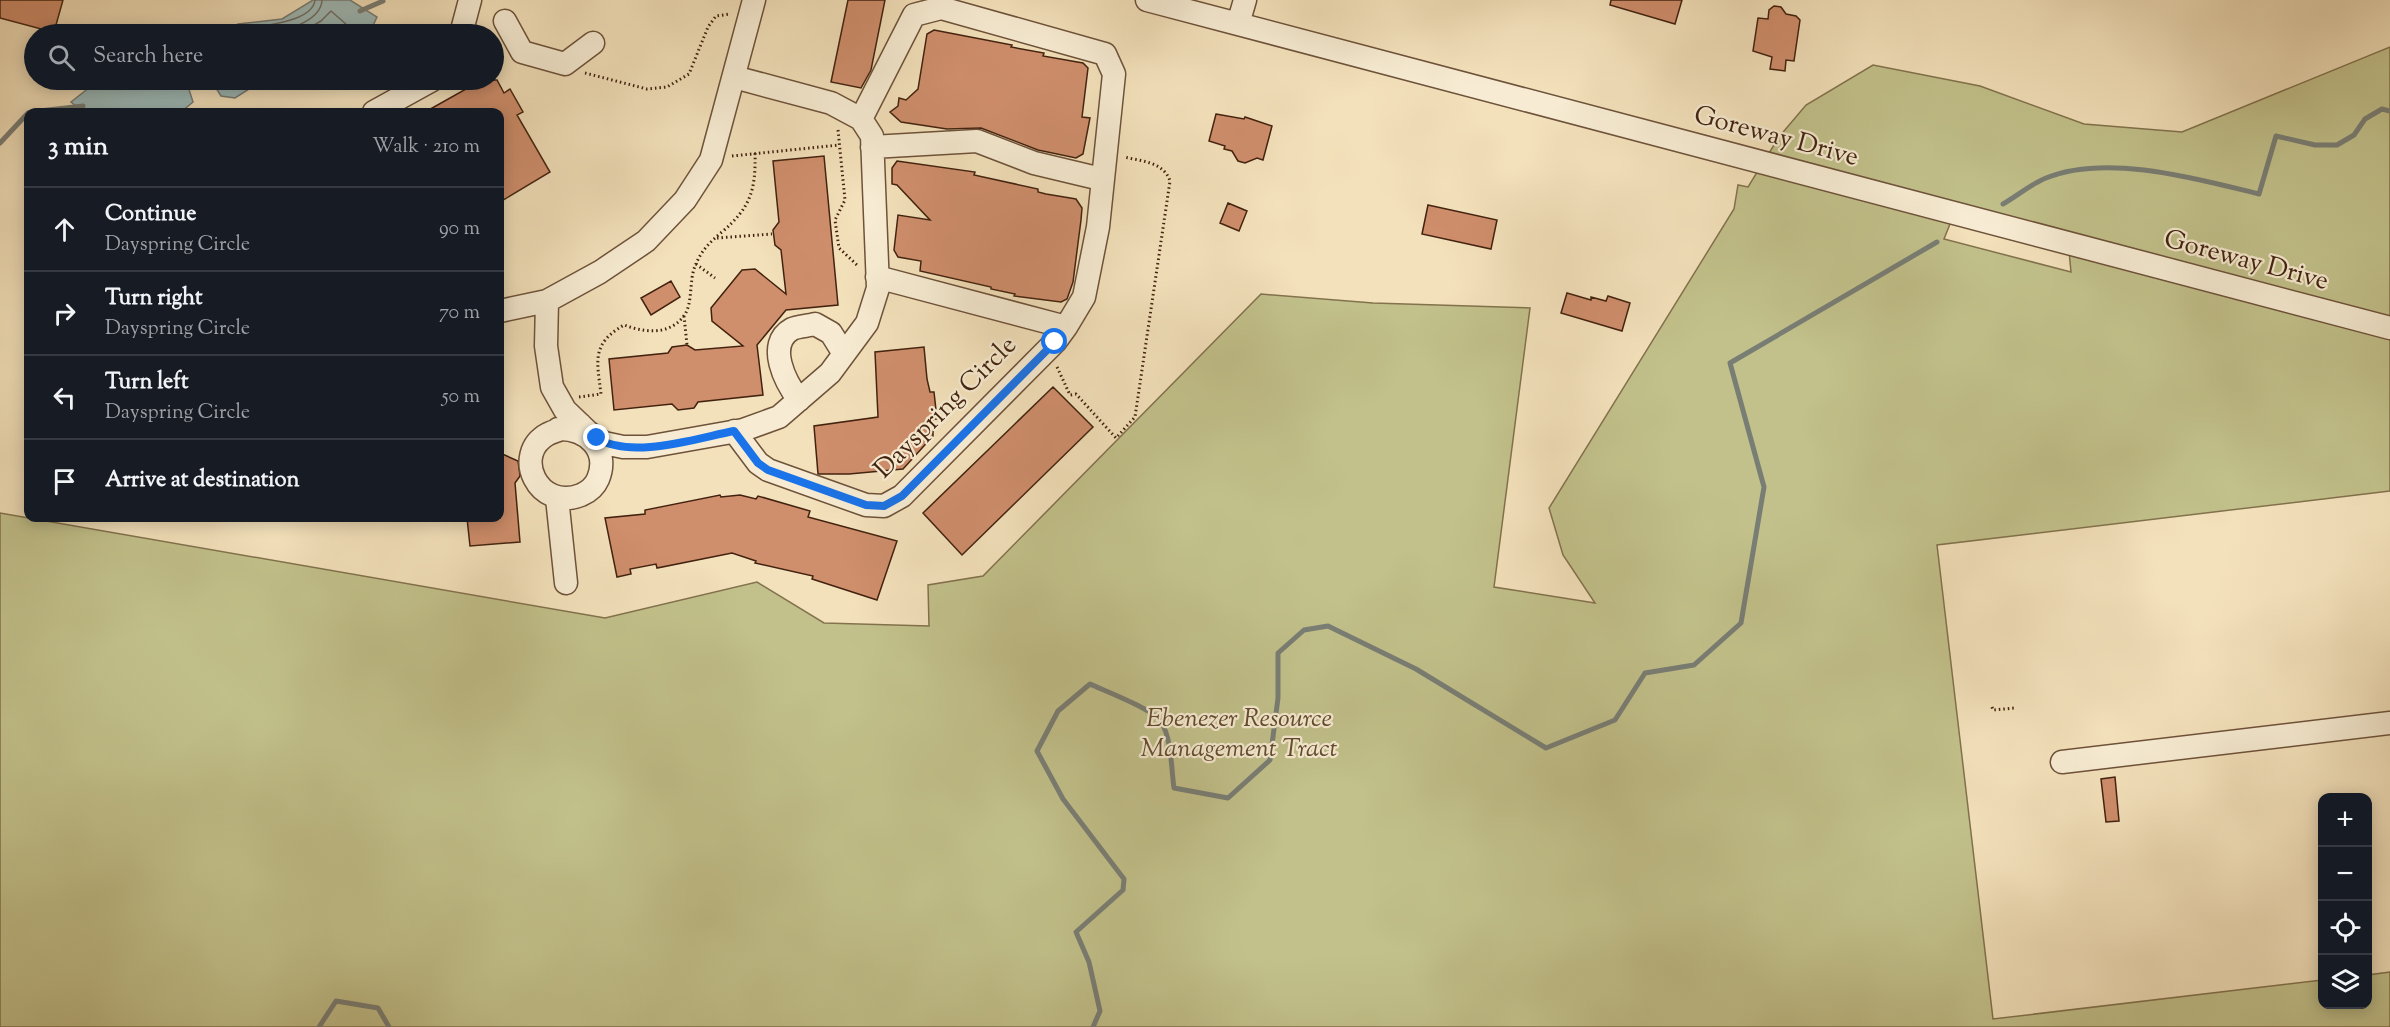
<!DOCTYPE html>
<html lang="en">
<head>
<meta charset="utf-8">
<style>
  body { margin:0; font-family:"Sorts Mill Goudy",serif; background:#242831; color:#f1f3f6 }
  .controls { position:absolute; right:18px; bottom:18px; display:grid; overflow:hidden; border-radius:12px; box-shadow:0 3px 15px #0003 }
  .controls button { width:54px; height:54px; display:grid; place-items:center; padding:0; border:0; border-bottom:2px solid #363941; background:#171b24; color:#f1f3f6; font:30px sans-serif }
  .stop { position:absolute; width:18px; height:18px; margin:-14px; border:4px solid #1a73e8; border-radius:50%; background:#fff }
  .stop.end { background:#1a73e8; border-color:#fff; box-shadow:0 2px 6px #0008 }
  .list { margin:0; padding:0; list-style:none }
  h2 { display:flex; justify-content:space-between; align-items:center; height:78px; margin:0; padding:0 24px; font-size:26px }
  h2 small { font-size:20px; font-weight:400; color:#9ea1a6 }
  .list li { display:grid; grid-template-columns:39px 1fr auto; gap:18px; align-items:center; box-sizing:border-box; height:84px; padding:0 24px; border-top:2px solid #363941 }
  .list b { display:block; font-size:22px; white-space:nowrap }
  .list p { margin:0; font-size:20px; white-space:nowrap; color:#9ea1a6 }
  .list em { font-size:20px; font-style:normal; color:#9ea1a6 }
  .icon { flex:none; width:33px; height:33px; fill:none; stroke:currentColor; stroke-width:2; stroke-linecap:round; stroke-linejoin:round }
  .map { position:relative; flex:none; width:2390px; height:1027px; overflow:hidden }
  .search { position:absolute; background:#171b24; box-shadow:0 3px 15px #0003; left:24px; top:24px; width:480px; height:66px; display:flex; align-items:center; gap:15px; box-sizing:border-box; padding:0 21px; border-radius:33px; color:#9ea1a6; font-size:22px }
  .panel { position:absolute; background:#171b24; box-shadow:0 3px 15px #0003; left:24px; top:108px; width:480px; height:414px; border-radius:12px }
  .map>svg:first-child { display:block }
  .green { fill:#c2c18b; stroke:#82724d; stroke-width:1.5; fill-rule:evenodd }
  .water { fill:#9ebbb9; stroke:#797e75; stroke-width:1.5 }
  .lines { fill:none; stroke-linecap:round; stroke-linejoin:round }
  .shore { stroke:#706e64; stroke-width:1.5 }
  .stream { stroke:#797e75; stroke-width:5 }
  .building { fill:#cf8e6c; stroke:#42220f; stroke-width:1.5 }
  .minor-casing { stroke:#6e523a; stroke-width:25 }
  .path { stroke:#42220f; stroke-width:3; stroke-dasharray:1.5 3; stroke-linecap:butt }
  .minor { stroke:#f7ecd3; stroke-width:22 }
  .route { stroke:#1a73e8; stroke-width:8 }
  .labels { text-anchor:middle; dominant-baseline:central; stroke-width:4.5; stroke-linejoin:round; paint-order:stroke }
  .street-label { font-size:26px; fill:#42220f; stroke:#f7ecd3 }
  .park-label { font-size:26px; font-style:italic; fill:#624a2e; stroke:#f7ecd3 }
</style>
</head>
<body>
<div class="map">
<svg width="2390" height="1027" viewBox="0 0 2390 1027">
  <rect width="100%" height="100%" fill="#f3e1bb"/>
  <filter id="stains"><feTurbulence type="fractalNoise" baseFrequency=".00333" numOctaves="4"/><feColorMatrix values="0 0 0 0 .2 0 0 0 0 .09 0 0 0 0 .02 0 0 0 .5 -.17"/></filter>
  <radialGradient id="worn" r=".72"><stop offset=".6" stop-color="#630" stop-opacity="0"/><stop offset="1" stop-color="#630" stop-opacity=".3"/></radialGradient>
  <path class="green" d="M2390,47V491L1937,545L1993,1019L2322,980V1004H2368V975L2390,972V1027H0V513L605,618L757,582L824,623L929,626L928,585L983,576L1261,294L1373,303L1530,308L1494,587L1595,603L1563,555L1549,508L1734,209L1738,185L1748,187L1779,137L1806,105L1873,65L1980,86L2084,124L2182,132ZM1954,214L2069,251L2071,272L1944,239Z"/>
  <path class="water" d="M313,0H350L377,17L369,34H217L238,24L282,19Z
    M99,80H186L193,102L181,112H83L71,102Z
    M211,80H263L235,98L221,96Z"/>
  <g class="lines">
    <path class="shore" d="M230,34C248,25 312,26 315,0
      M263,34C281,32 321,23 322,0
      M299,34L321,21L331,11L347,25V34"/>
    <path class="stream" d="M360,11L383,1
      M183,85L201,80
      M31,112L83,106
      M0,143L28,113
      M2003,204C2017,196 2031,184 2046,178C2106,153 2198,179 2259,194L2276,136L2315,145H2337L2354,135L2365,119L2382,109L2390,111
      M319,1027L336,1001L378,1008L389,1027
      M1093,1027L1100,1011L1089,962L1076,932L1123,890L1124,879L1063,799L1037,751L1058,711L1090,684C1105,691 1153,709 1161,722C1172,739 1171,768 1174,788L1228,798L1270,760L1278,698V653L1304,630L1328,626L1416,669L1546,748L1615,720L1645,673L1694,665L1741,623L1764,487L1730,363L1937,242"/>
  </g>
  <path class="building" d="M0,0H63L56,25L45,30L0,18Z
    M848,0H885L871,70L861,88L831,82Z
    M1611,0H1682L1675,24L1610,5Z
    M1774,6L1781,7L1786,14L1796,16L1800,20L1794,61L1786,60L1785,71L1770,69L1772,57L1753,51L1758,18L1768,19L1769,10Z
    M934,30L1012,45L1011,47L1044,53L1043,56L1083,63L1088,68L1082,117L1090,118L1083,154L1076,158L1038,150L981,128L947,129L901,122L890,112L898,106L899,98L906,100L918,89L927,34Z
    M482,80H497L504,93L510,89L523,112L517,115L550,172L500,202V112H425Z
    M1216,114L1244,119L1245,117L1272,126L1263,160L1257,158L1245,163L1238,161L1232,151L1224,149L1225,146L1209,141Z
    M824,156L838,305L786,310L757,345L763,395L698,402L694,408L678,410L672,404L614,410L609,359L668,353L672,347L687,345L695,350L743,346L712,321L711,308L742,270L755,269L786,294L781,250L775,245L773,230L779,222L773,161Z
    M897,161L975,172L974,175L1038,189V192L1046,194L1076,199L1082,208L1081,220L1073,282L1067,299L1061,302L1014,296L1015,294L991,289V287L920,271L921,261L898,257L894,250L898,215L930,220L897,185L892,184V168Z
    M1228,203L1247,211L1239,231L1220,223Z
    M1428,205L1497,220L1491,249L1422,234Z
    M671,281L680,297L651,315L641,298Z
    M1567,293L1591,300V297L1606,301L1608,296L1630,303L1622,331L1561,313Z
    M924,347L927,379L930,392H934L937,419H933V436L903,469L849,474H818L814,426L878,417L875,352Z
    M1053,387L1093,427L962,555L923,513Z
    M500,453L518,461L520,476L515,483L520,542L470,546L467,518H500Z
    M720,495L721,497L740,495L756,499L758,496L810,511L808,517L897,541L877,600L812,579L813,576L755,563L756,561L732,553L657,568L656,564L630,569L631,574L617,577L605,518L645,514V510Z
    M2115,777L2119,821L2106,822L2101,779Z"/>
  <g class="lines">
    <g class="minor-casing">
      <path id="minor" d="M1147,0L2390,328
        M505,21L522,52L565,64L593,43
        M1238,24L1245,0
        M461,34L470,0
        M374,112L432,80
        M861,119L914,15L941,8L1105,54L1114,74L1098,227L1084,297L1066,327L877,277
        M872,147L977,141L1034,163L1101,179
        M547,301L546,346L552,387L565,410L588,432L604,443L623,447H647L743,430L779,417L830,373L867,323L878,288L872,136L861,119L831,103L734,77
        M500,311L547,301L600,272L646,241L685,200L711,160L754,0
        M799,400C786,383 765,344 792,329C798,326 808,326 815,324L831,333L844,354
        M558,429C587,428 610,450 598,479C595,486 588,492 581,495C538,512 511,454 548,434C558,429 569,427 580,424
        M734,431L758,463L768,470L866,505L884,506L902,496L1055,342L1066,327
        M557,498L566,583
        M2062,762L2390,723"/>
    </g>
    <path class="path" d="M494,59L503,61
      M585,73L647,89L667,87L689,74L708,27L716,16L730,14
      M838,130L845,200L835,220L839,248L857,265
      M732,156L839,145
      M717,238L772,234
      M696,264L715,278
      M684,316L687,345
      M1057,367L1070,395L1076,394L1116,438L1135,417L1170,181C1164,162 1141,161 1124,157
      M579,397L601,394C597,361 591,344 624,325C643,332 668,336 683,317C694,304 688,280 696,264C701,251 711,241 722,232C751,207 756,190 755,151
      M1992,707L1993,710L2015,708"/>
    <use href="#minor" class="minor"/>
  </g>
  <g class="lines">
    <path class="route" d="M597,438C631,460 697,438 734,431L758,463L768,470L866,505L884,506L902,496L1055,342"/>
  </g>
  <g class="labels">
    <g class="street-label">
      <text transform="translate(1776 137) rotate(15)">Goreway Drive</text>
      <text transform="translate(2246 261) rotate(15)">Goreway Drive</text>
      <text transform="translate(946 408) rotate(-45)">Dayspring Circle</text>
    </g>
    <g class="park-label">
      <text x="1239" y="719">Ebenezer Resource<tspan x="1239" dy="30">Management Tract</tspan></text>
    </g>
  </g>
  <rect width="100%" height="100%" filter="url(#stains)"/>
  <rect width="100%" height="100%" fill="url(#worn)"/>
</svg>
<div class="controls">
<button>+</button>
<button>−</button>
<button><svg class="icon" aria-label="locate" viewBox="0 0 24 24"><circle cx="12" cy="12" r="6"/><path d="M12 2v4M12 18v4M2 12h4M18 12h4"/></svg></button>
<button><svg class="icon" aria-label="layers" viewBox="0 0 24 24"><path d="M12 4l9 5-9 5-9-5zM3 14l9 5 9-5"/></svg></button>
</div>
<div class="stop" style="left:1055px;top:342px"></div>
<div class="stop end" style="left:597px;top:438px"></div>
<div class="search"><svg class="icon" aria-label="search" viewBox="0 0 24 24"><circle cx="10" cy="10" r="6"/><path d="M15 15l6 6"/></svg>Search here</div>
<section class="panel">
<h2>3 min<small>Walk · 210 m</small></h2>
<ul class="list">
<li><svg class="icon" aria-label="ahead" viewBox="0 0 24 24"><path d="M12 20V5M6 11l6-6 6 6"/></svg><div><b>Continue</b><p>Dayspring Circle</p></div><em>90 m</em></li>
<li><svg class="icon" aria-label="right" viewBox="0 0 24 24"><path d="M7 20v-9h11M14 6l5 5-5 5"/></svg><div><b>Turn right</b><p>Dayspring Circle</p></div><em>70 m</em></li>
<li><svg class="icon" aria-label="left" viewBox="0 0 24 24"><path d="M17 20v-9H6M10 6l-5 5 5 5"/></svg><div><b>Turn left</b><p>Dayspring Circle</p></div><em>50 m</em></li>
<li><svg class="icon" aria-label="arrive" viewBox="0 0 24 24"><path d="M6 21V4h12l-3 4 3 4H6"/></svg><div><b>Arrive at destination</b></div></li>
</ul>
</section>
</div>
</body>
</html>
